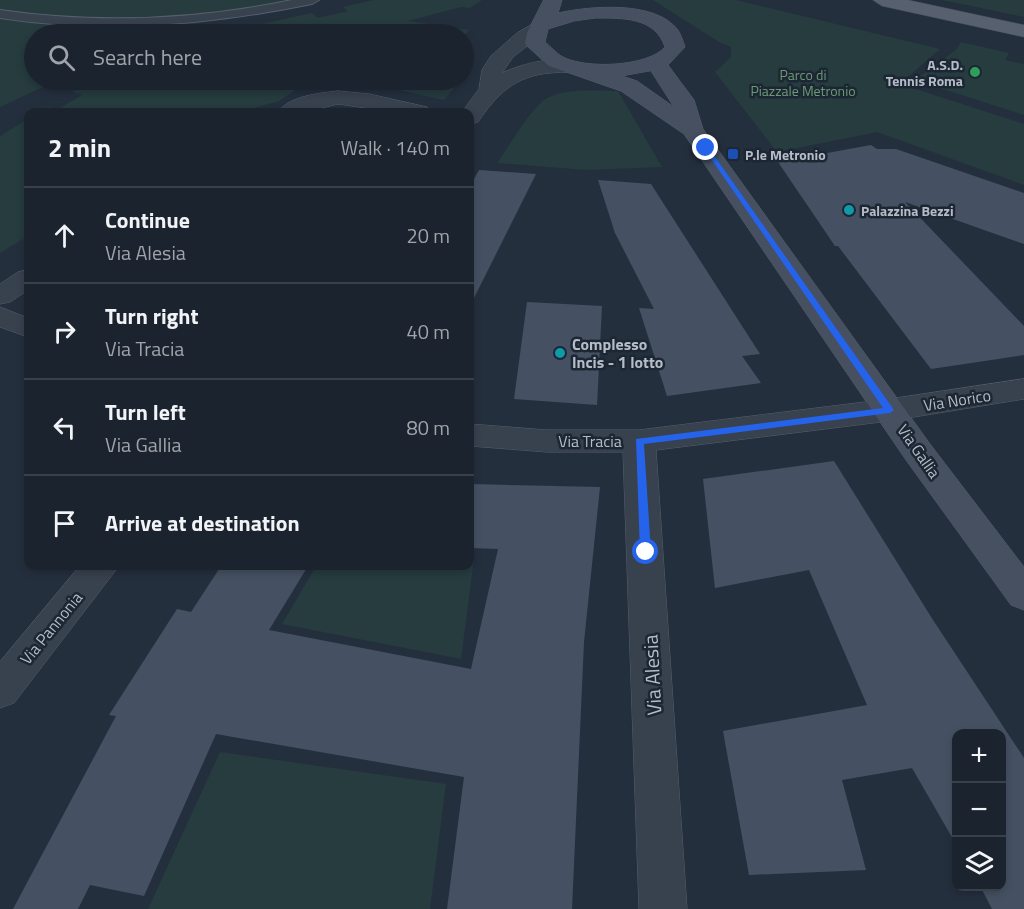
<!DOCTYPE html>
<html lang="en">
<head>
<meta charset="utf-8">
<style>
  body { margin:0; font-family:"Titillium Web",sans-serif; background:#282f3a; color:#f1f3f6 }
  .controls { position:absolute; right:18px; bottom:18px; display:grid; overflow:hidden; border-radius:12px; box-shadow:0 3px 9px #0003 }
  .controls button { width:54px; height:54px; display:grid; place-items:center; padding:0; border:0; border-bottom:2px solid #39404a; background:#1b232e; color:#f1f3f6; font:30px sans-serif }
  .stop { position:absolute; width:18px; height:18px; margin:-14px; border:4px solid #2563eb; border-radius:50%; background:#fff }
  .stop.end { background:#2563eb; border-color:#fff; box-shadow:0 2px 6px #0008 }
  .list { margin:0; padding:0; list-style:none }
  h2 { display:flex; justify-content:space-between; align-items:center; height:78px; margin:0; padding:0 24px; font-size:26px }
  h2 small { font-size:20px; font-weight:400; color:#a0a4aa }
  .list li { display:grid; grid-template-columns:39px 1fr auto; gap:18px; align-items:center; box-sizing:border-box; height:96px; padding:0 24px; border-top:2px solid #39404a }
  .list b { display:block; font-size:22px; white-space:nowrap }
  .list p { margin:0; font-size:20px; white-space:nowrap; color:#a0a4aa }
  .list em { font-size:20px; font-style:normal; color:#a0a4aa }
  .icon { flex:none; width:33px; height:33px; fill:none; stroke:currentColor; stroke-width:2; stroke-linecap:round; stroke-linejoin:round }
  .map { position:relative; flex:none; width:1024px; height:909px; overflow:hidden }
  .search { position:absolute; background:#1b232e; box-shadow:0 3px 9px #0003; left:24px; top:24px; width:450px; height:66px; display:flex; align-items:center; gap:15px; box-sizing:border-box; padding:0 21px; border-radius:33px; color:#a0a4aa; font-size:22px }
  .panel { position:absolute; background:#1b232e; box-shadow:0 3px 9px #0003; left:24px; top:108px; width:450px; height:462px; border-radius:12px }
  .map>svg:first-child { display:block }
  .green { fill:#263c3f }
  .building { fill:#455162 }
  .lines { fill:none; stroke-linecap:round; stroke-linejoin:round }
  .service-casing { stroke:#565f6c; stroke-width:2 }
  .minor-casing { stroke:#565f6c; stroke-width:1 }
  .tertiary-casing { stroke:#565f6c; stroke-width:1 }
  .secondary-casing { stroke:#565f6c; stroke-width:1 }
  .primary-casing { stroke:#414a57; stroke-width:1 }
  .service { fill:#38414e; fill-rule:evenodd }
  .minor { fill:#38414e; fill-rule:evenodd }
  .tertiary { fill:#38414e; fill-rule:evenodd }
  .secondary { fill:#465061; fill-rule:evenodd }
  .primary { fill:#56606e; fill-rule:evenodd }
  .route { fill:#2563eb }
  .leisure-dot { fill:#2e9e5b; stroke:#1d2633; stroke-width:2 }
  .transit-dot { fill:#1a4fb4; stroke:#1d2633; stroke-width:2 }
  .culture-dot { fill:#0f9aa8; stroke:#1d2633; stroke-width:2 }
  .labels { text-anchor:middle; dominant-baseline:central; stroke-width:5; stroke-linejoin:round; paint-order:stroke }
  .far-poi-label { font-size:14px; font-weight:bold; fill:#b4bcc9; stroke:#1d2633; text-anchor:start }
  .far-park-label { font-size:14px; fill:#6b9a76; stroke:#1d2633 }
  .poi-label { font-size:16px; font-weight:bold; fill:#b4bcc9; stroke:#1d2633; text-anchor:start }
  .street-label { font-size:16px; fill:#b4bcc9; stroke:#1d2633 }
  .near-street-label { font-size:20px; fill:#b4bcc9; stroke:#1d2633 }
</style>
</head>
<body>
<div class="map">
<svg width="1024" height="909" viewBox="0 0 1024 909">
  <rect width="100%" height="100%" fill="#242f3e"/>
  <path class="green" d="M0,0H296L153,34H34V80H58L0,107Z
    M374,0H482L470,8L461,7L408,21L470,30L464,35L217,34L312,13L318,18L348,11L343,7Z
    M653,0H736L940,49L900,84L1024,124V185L877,132L777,152L715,72L731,57V47L719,42Z
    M942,0H1024V17Z
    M961,42L1009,53L1005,60L1024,64V115L915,80L957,49Z
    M96,80H310L279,101L240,112H39L48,107L58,109L82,95L72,92Z
    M353,80H461L444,100Z
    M618,91L662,167L586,170L497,163C509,147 532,105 549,97C569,88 596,91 618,91Z
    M28,119V236L0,253V136Z
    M470,558L474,559L461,659L282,624L316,566H470Z
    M220,752L446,784L430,909H148Z"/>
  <path class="building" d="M871,145L877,149H896L1024,193V244L905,202L1024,326V355L931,369L838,246H835L778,162Z
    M479,170L536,174L470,306V186Z
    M598,180L651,184L760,354L742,356L761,383L667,396L639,308L654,309L615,233Z
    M527,302L602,306L597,405L514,399Z
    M834,461L933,620L1024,758V909H992L980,886H1002V734H957V846L912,768L842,780L866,870L749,875L723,731L867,705L809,570L715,588L703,479Z
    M470,484L600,487L584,642L572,909H447L464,777L216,734L144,896L90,885L78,909H13L116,716L109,715L177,609L191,612L221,566H308L269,630L471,669L498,549L470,548Z"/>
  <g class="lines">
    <g class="service-casing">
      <path id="service" d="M292,0H319L312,4C208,25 106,34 0,18V10C98,24 195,20 292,0Z"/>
    </g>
    <g class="minor-casing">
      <path id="minor" d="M338,91L369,94L427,107L430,112H394L338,104L305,112H278C289,96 320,93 338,91Z
        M28,270V290L10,302L0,304V284L18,272Z
        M0,307L28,318V337L0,327Z
        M1024,379V399L889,421L656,450L687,909H639L623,452H547L470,446V424L547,430H639L889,399Z"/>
    </g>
    <g class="tertiary-casing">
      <path id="tertiary" d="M542,19L552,25L549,29L513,57L502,73C524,63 554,56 578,62L581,66L578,70C569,73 559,72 550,73C515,76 497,94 478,122L470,124V112H462L479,89L482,70L491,56L517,33Z
        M80,566H119L14,703L0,708V662Z"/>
    </g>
    <g class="secondary-casing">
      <path id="secondary" d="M544,0H562L558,13C590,6 655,0 678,30C681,35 683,41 685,47L668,65L694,100L703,129L930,444L1024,567V610L1011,605L906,460L684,134L621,91L549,66L525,44L527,33ZM596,18C623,18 655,17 665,47C648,67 585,69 563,57C557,54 551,47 545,42L548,29L574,21ZM651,71L674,107L637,81L622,76Z"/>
    </g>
    <g class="primary-casing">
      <path id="primary" d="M873,0H908L1024,25V37L882,6Z"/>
    </g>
    <use href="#service" class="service"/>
    <use href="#minor" class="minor"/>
    <use href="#tertiary" class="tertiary"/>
    <use href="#secondary" class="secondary"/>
    <use href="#primary" class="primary"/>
  </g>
  <path class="route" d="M703,147H708L894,410L890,413L644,444L651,552L646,557L640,552L636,439L883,408Z"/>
  <circle class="leisure-dot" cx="975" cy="72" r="6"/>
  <rect class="transit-dot" x="727" y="148" width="12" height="12" rx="3"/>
  <g class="culture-dot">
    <circle cx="849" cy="210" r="6"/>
    <circle cx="560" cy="353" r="6"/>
  </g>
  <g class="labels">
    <g class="far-poi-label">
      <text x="963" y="64" text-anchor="end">A.S.D.<tspan x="963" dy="16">Tennis Roma</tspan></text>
      <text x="745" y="154">P.le Metronio</text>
      <text x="861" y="210">Palazzina Bezzi</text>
    </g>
    <g class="far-park-label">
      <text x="803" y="74">Parco di<tspan x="803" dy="16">Piazzale Metronio</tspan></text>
    </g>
    <g class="poi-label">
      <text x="572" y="344">Complesso<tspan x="572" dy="18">Incis - 1 lotto</tspan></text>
    </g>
    <g class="street-label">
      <text transform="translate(957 400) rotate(-9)">Via Norico</text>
      <text x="590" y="441">Via Tracia</text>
      <text transform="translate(919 451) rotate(55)">Via Gallia</text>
      <text transform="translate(51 628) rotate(-51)">Via Pannonia</text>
    </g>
    <g class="near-street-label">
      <text transform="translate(652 675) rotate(-93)">Via Alesia</text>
    </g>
  </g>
</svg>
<div class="controls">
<button>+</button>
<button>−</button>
<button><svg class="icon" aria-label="layers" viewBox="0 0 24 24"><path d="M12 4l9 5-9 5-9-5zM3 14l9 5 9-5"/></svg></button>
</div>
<div class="stop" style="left:646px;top:552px"></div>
<div class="stop end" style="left:706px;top:148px"></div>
<div class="search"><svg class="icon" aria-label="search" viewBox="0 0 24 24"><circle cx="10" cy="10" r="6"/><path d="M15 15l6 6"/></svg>Search here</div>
<section class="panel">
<h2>2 min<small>Walk · 140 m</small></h2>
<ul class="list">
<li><svg class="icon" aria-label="ahead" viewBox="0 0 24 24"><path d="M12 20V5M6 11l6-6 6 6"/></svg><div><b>Continue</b><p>Via Alesia</p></div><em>20 m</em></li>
<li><svg class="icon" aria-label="right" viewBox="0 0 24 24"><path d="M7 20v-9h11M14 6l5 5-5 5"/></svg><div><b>Turn right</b><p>Via Tracia</p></div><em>40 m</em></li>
<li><svg class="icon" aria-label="left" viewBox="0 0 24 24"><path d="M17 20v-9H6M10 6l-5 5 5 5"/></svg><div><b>Turn left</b><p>Via Gallia</p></div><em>80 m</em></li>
<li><svg class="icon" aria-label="arrive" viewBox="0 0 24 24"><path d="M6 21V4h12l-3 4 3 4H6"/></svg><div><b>Arrive at destination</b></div></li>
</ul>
</section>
</div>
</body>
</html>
